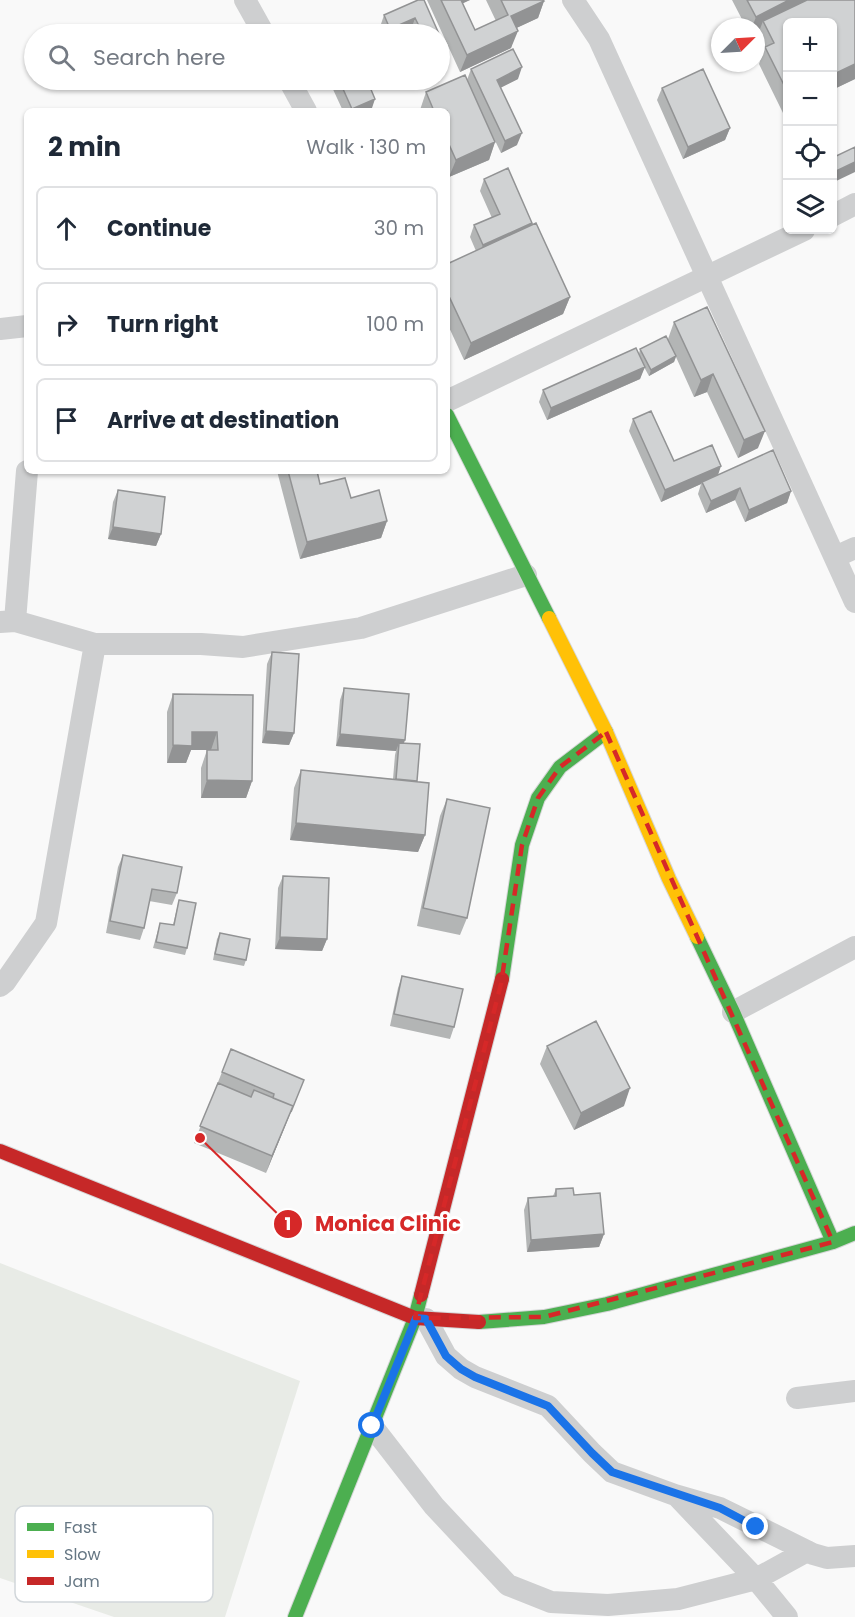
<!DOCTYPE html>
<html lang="en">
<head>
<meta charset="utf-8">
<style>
  body { margin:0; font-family:Poppins,sans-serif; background:#f6f6f7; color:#1f2937 }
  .controls { position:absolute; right:18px; top:18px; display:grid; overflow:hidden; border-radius:9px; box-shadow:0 2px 4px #0004 }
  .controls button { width:54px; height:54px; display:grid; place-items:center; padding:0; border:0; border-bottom:2px solid #e0e1e3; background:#fff; color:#1f2937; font:30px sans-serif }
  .compass { position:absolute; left:711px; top:18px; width:54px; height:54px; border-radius:50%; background:#fff; box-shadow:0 2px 4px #0004; rotate:66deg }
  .stop { position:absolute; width:18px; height:18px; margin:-14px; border:4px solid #1a73e8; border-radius:50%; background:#fff }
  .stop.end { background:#1a73e8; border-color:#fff; box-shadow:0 2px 6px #0008 }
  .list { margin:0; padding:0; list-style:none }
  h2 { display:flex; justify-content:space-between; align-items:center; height:78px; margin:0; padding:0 24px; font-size:26px }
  h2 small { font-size:20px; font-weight:400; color:#747a83 }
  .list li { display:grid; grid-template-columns:39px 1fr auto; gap:18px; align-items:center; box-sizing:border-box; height:84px; margin:0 12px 12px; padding:0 12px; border:2px solid #e0e1e3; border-radius:9px }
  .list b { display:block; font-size:22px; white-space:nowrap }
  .list em { font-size:20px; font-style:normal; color:#747a83 }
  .icon { flex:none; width:33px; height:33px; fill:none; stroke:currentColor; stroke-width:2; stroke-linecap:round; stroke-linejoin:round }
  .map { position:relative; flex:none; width:855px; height:1617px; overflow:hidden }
  .search { position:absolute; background:#fff; box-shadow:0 2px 4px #0004; left:24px; top:24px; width:426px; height:66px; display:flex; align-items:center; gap:15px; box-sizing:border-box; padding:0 21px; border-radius:33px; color:#747a83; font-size:22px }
  .panel { position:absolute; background:#fff; box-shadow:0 2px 4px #0004; left:24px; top:108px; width:426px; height:366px; border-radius:9px }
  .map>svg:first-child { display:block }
  .green { fill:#e8ebe6 }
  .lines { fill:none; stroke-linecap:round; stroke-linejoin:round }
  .fast-casing { stroke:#d5d6d7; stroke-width:16 }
  .slow-casing { stroke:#d5d6d7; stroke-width:16 }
  .jam-casing { stroke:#d5d6d7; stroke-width:16 }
  .street { stroke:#cecfd0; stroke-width:22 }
  .fast { stroke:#4caf50; stroke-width:14 }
  .slow { stroke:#ffc107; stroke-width:14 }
  .jam { stroke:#c62828; stroke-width:14 }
  .wall { fill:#b3b5b5 }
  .shaded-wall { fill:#929394 }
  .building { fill:#d0d2d3; stroke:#929394; stroke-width:1.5 }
  .route { stroke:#1a73e8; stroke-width:8 }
  .marked { fill:none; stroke:#d62828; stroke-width:4.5; stroke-dasharray:12 8; stroke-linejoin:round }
  .key { fill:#fff; stroke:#d1d6da; stroke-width:1.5 }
  .key-label { font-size:16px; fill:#657683 }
  .leader { fill:none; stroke:#d62828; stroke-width:2 }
  .callout-dot { fill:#d62828; stroke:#fff; stroke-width:2 }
  .mark-label { font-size:18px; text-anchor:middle; font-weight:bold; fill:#fff }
  .callout-label { font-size:21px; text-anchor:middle; font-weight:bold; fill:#d62828; stroke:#fff; stroke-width:6; stroke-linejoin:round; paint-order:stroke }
</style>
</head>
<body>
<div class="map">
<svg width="855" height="1617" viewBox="0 0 855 1617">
  <rect width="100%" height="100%" fill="#f9f9f9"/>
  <path class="green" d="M0,1263L300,1381L225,1617H114L0,1578Z"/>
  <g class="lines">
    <g class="fast-casing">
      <path id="fast" d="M447,415L549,618
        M697,937L733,1012L833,1242
        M502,979L522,845L538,798L560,767L606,732
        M479,1322L544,1317L607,1304L833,1242L855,1233
        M295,1617L415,1318L421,1295"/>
    </g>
    <g class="slow-casing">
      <path id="slow" d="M549,618L606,732L669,879L697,937"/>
    </g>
    <g class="jam-casing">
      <path id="jam" d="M0,1151L415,1318L479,1322
        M421,1295L502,979"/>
    </g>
    <path class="street" d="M245,0L264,34
      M573,0L599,39L855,602
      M289,80L306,111
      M832,216L855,204
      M0,329L27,326
      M447,401L804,230
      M835,557L855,548
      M15,621L27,471
      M0,622L15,621L95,644H201L243,647L361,628L526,575
      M0,986L5,982L46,923L95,644
      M733,1012L855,947
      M426,1319L446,1356L461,1369L475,1377L548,1406L592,1453L612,1472L675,1495L720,1508L813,1554L827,1558L855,1556
      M797,1398L855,1391
      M372,1426L434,1506L508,1585L551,1602L608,1605L678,1599L756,1579L807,1551
      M677,1496L756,1579L787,1617"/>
    <use href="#fast" class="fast"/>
    <use href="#slow" class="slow"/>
    <use href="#jam" class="jam"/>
  </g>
  <path class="wall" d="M418,0L439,34L411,31V30L401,34H383L380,27L384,15Z
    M427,0H470L462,3L475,30L496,21L486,0H543L544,1L538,18L516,28L511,48L460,72Z
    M732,0H855V79L832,90V22H788V111L783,113L759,64L763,52L757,38L760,29L756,31V27H746Z
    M471,69L518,79L500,88L517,145L501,153L486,122L495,142L489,160L449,177L447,172V111H420V110L426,92L467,80Z
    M333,80H367L371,111H343L331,85Z
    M662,88L730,128L725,140L683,159L657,100Z
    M484,179L531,225L570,297L563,314L464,360L447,323V264L476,251L470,237L474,225L492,218L480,191Z
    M707,307L758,448L738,458L707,392L694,397L676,357L674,362L649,376L644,367L640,379L547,420L539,402L543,390L639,354L640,349L668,339L674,322Z
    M633,419L674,461L718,475L791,491L787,503L745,522L735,500L706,513L698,494L701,484L661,502L629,431Z
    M277,471H317L320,484L387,521L381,538L300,559Z
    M118,490L161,534L156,546L108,539L113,502Z
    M272,652L294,733L289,745L262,743L267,664Z
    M344,688L404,743L417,781L425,835L418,852L290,840L294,788L301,770L393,779L395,755L396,751L336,746L340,700Z
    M173,694L253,695L252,781L246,798H201V768L207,750H211H191L186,763H167V712Z
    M447,799L467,918L460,935L417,926L440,816Z
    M123,855L177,893L172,905L149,901L144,928L140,940L106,933L118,867Z
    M283,876L327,939L322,951L275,949L278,888Z
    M179,900L187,948L185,955L153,948L160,923L173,925Z
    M220,933L246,960L244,966L213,960L217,939Z
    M402,976L454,1027L450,1039L390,1026L398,988Z
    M547,1046L624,1106L574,1130L540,1064Z
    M222,1072L304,1080L266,1173L194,1143Z
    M556,1189L604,1234L599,1247L527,1252L524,1210L528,1198L553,1196Z"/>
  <path class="shaded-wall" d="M454,0H470L451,9Z
    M789,0H818L763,21L760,29L756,31V27H752L756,17Z
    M544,1L538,18L504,34L511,16Z
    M415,18L411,30L401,34H388L390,29Z
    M518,31L511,48L460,72L467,55Z
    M855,64V79L832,90V75Z
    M522,67L518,79L492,92L497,80Z
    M375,99L371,111H351L352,109Z
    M788,100V111L783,113Z
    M730,128L725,140L683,159L688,147Z
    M522,133L517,145L501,153L505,141Z
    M495,142L489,160L449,177L456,160Z
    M855,162V172L832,183V173Z
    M532,223L528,235L478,257L483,245Z
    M570,297L563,314L464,360L471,343Z
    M676,356L674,362L649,376L651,370Z
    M645,367L640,379L547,420L551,408Z
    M713,374L707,392L694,397L701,380Z
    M765,431L758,448L738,458L744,440Z
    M721,466L717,478L702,482L701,484L661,502L665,490Z
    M740,488L735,500L706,513L711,501Z
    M791,491L787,503L745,522L749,510Z
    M387,521L381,538L300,559L307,542Z
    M113,527L161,534L156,546L108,539Z
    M266,731L294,733L289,745L262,743Z
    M192,732H217L211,750H191L186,763H167L173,745Z
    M340,734L405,740L401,752L399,743L396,751L336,746Z
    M207,780L252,781L246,798H201Z
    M296,823L425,835L418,852L290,840Z
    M280,937L327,939L322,951L275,949Z
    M304,1080L299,1092L266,1173L272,1156Z
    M630,1088L624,1106L574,1130L581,1113Z
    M604,1234L599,1247L527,1252L531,1240Z"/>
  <path class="building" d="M418,0H424L439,34H404L420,28L415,18L390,29L384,15Z
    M441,0H461L475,30L508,15L501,0H543L544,1L511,16L518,31L467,55Z
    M747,0H789L756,17Z
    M807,0H855V64L832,75V22H788V93L765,47L774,43L763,21Z
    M513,49L522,67L497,80L522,133L505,141L471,69Z
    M703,69L730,128L688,147L662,88Z
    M465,75L495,142L456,160L447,140V111H434L426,92Z
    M339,80H367L375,99L352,109Z
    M832,98L836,104L832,106Z
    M855,147V162L832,173V158Z
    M508,168L532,223L483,245L474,225L500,214L484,179Z
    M536,223L570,297L471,343L447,292V264Z
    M707,307L765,431L744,440L713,374L701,380L674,322Z
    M666,336L676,356L651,370L640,349Z
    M636,348L645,367L551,408L543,390Z
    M651,411L674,461L712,445L721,466L665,490L633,419Z
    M773,450L791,491L749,510L740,488L711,501L702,482Z
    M288,471H317L320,484L345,478L351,498L379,490L387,521L307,542Z
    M118,490L165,497L161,534L113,527Z
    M272,652L299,654L294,733L266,731Z
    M344,688L409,694L405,740L340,734Z
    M173,694L253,695L252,781L207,780V750H218L217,732H192V746L173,745Z
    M399,743L420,744L417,781L396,779Z
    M301,770L429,783L425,835L296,823Z
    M447,799L490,808L467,918L423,908Z
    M123,855L182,867L177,893L152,889L144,928L110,921Z
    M283,876L329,878L327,939L280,937Z
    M179,900L196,903L187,948L156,942L160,923L174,925Z
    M220,933L250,939L246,960L215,954Z
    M402,976L463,989L454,1027L394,1014Z
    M596,1021L630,1088L581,1113L547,1046Z
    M231,1049L304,1080L291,1112L293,1106L273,1098L274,1094L222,1072Z
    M218,1083L251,1097L254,1090L293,1106L272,1156L200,1126Z
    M573,1188L574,1195L600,1193L604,1234L531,1240L528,1198L556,1196V1189Z"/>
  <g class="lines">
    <path class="route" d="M372,1426L416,1318L426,1319L446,1356L461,1369L475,1377L548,1406L592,1453L612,1472L720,1508L756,1527"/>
  </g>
  <path class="marked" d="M606,732L833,1242L544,1317L415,1318L501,984L522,845L538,798L560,767Z"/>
  <rect x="15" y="1506" width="198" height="96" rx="9" class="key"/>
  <rect x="27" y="1523" width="27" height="8" fill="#4caf50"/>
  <rect x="27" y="1550" width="27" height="8" fill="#ffc107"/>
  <rect x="27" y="1577" width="27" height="8" fill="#c62828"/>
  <g class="key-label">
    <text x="64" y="1533">Fast</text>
    <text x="64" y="1560">Slow</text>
    <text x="64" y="1587">Jam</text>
  </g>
  <path class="leader" d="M200 1138L288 1224"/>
  <g class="callout-dot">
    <circle cx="200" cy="1138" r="6"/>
    <circle cx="288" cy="1224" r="15"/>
  </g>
  <g class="mark-label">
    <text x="288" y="1230">1</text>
  </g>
  <g class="callout-label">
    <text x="388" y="1231">Monica Clinic</text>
  </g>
</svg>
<div class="controls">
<button>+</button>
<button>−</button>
<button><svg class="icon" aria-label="locate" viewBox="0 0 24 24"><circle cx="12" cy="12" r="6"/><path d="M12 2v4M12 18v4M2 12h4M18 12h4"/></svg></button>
<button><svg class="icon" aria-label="layers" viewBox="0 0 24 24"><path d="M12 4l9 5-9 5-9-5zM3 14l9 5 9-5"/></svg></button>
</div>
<svg class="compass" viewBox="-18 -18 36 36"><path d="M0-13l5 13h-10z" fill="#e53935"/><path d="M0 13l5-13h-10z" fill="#747a83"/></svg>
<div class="stop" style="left:372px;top:1426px"></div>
<div class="stop end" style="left:756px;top:1527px"></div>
<div class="search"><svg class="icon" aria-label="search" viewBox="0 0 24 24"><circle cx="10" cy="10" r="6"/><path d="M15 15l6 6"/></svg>Search here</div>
<section class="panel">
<h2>2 min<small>Walk · 130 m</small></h2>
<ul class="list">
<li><svg class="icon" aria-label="ahead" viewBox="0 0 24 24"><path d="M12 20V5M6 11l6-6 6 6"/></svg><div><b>Continue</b></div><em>30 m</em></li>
<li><svg class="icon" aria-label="right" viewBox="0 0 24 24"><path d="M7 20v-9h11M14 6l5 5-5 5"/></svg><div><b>Turn right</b></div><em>100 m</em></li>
<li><svg class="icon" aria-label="arrive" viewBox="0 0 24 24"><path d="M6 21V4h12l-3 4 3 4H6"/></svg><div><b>Arrive at destination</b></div></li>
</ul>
</section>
</div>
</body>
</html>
